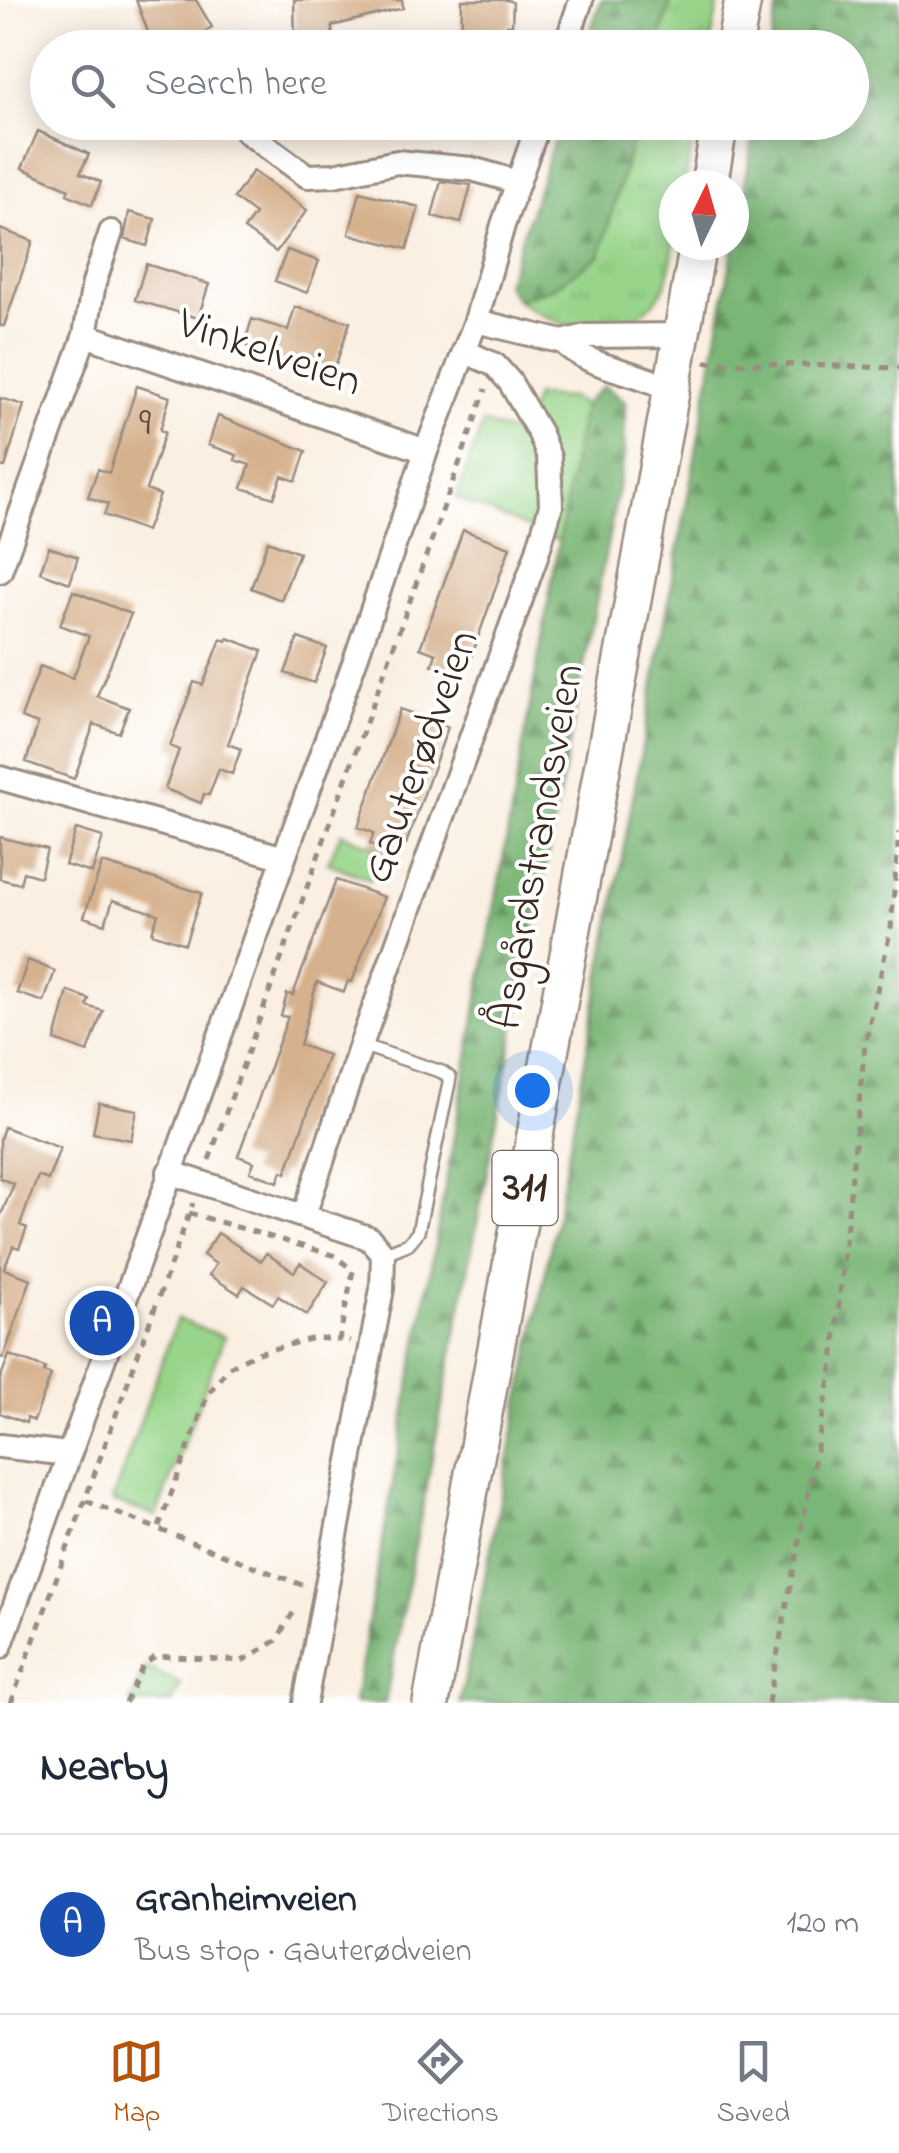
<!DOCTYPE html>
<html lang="en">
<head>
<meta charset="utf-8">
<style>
  body { margin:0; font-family:"Indie Flower",sans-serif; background:#f2f2f3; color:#1f2937 }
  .compass { position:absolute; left:659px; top:170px; width:90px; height:90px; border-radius:50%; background:#fff; box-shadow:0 5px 25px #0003; rotate:5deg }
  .you { position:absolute; left:532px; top:1090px; width:35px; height:35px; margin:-25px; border:8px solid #fff; border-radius:50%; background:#1a73e8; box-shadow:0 0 0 15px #1a73e833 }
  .badge { display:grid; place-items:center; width:65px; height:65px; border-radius:50%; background:#b45309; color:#fff; font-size:32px; font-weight:700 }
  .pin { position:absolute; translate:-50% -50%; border:5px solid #fff; box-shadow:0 2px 10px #0006 }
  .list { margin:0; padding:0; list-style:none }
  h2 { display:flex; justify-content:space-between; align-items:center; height:130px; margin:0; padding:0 40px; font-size:42px }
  h2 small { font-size:32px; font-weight:400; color:#747a83 }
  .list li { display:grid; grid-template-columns:65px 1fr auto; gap:30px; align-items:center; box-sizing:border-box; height:180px; padding:0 40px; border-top:2px solid #e0e1e3 }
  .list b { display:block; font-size:38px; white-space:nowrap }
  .list p { margin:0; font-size:32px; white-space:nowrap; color:#747a83 }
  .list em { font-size:32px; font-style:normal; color:#747a83 }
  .icon { flex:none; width:55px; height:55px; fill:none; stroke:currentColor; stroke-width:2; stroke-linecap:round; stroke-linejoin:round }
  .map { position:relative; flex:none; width:899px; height:1703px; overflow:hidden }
  .search { position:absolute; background:#fff; box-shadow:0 5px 25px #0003; left:30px; right:30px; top:30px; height:110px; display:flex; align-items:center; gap:25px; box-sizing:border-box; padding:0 35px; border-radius:55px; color:#747a83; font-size:38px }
  .sheet { height:310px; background:#fff }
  nav { display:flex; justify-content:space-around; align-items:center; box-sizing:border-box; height:140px; border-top:2px solid #e0e1e3; background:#fff; font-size:28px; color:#747a83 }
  nav a { display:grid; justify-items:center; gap:5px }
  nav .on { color:#b45309 }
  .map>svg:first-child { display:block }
  .grass { fill:url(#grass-tufts); stroke:#6a8054; stroke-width:2.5 }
  .forest { fill:url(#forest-firs); stroke:#5a704a; stroke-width:2.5 }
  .park { fill:#98d58a; stroke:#6a8054; stroke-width:2.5 }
  .building { fill:#d6b18d }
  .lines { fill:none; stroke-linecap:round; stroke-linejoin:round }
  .service-casing { stroke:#9a8c80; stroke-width:16 }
  .minor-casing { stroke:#9a8c80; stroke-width:28 }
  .primary-casing { stroke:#9a8c80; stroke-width:40 }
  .path { stroke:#9a8c80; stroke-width:5; stroke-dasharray:8 8; stroke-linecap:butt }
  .service { stroke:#fff; stroke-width:11 }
  .minor { stroke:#fff; stroke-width:22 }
  .primary { stroke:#fff; stroke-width:35 }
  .labels { text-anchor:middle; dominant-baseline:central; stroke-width:8; stroke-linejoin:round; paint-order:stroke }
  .number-label { font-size:40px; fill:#624c3a }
  .shield { fill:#fff; stroke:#766a62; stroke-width:2.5 }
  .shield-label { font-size:42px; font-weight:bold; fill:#3b2a1e }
  .street-label { font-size:45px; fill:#3b2a1e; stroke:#fff }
</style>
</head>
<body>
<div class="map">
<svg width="899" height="1703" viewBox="0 0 899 1703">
  <defs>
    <pattern id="grass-tufts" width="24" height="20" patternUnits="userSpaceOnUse" patternTransform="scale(2.5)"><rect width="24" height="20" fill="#98d58a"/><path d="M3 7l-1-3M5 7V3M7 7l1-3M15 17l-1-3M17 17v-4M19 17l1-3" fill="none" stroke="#84b777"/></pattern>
    <pattern id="forest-firs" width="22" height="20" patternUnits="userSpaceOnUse" patternTransform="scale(2.5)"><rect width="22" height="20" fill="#7ab676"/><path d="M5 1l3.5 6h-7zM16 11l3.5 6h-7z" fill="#659460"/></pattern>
  </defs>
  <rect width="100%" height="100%" fill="#fff"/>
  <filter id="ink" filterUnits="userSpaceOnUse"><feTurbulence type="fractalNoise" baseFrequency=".01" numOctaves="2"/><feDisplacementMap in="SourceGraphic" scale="20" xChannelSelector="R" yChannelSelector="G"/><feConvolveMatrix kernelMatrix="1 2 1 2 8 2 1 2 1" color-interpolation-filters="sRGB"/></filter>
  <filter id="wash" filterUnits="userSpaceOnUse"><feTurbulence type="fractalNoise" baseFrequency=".0048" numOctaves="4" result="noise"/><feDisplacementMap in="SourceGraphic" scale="40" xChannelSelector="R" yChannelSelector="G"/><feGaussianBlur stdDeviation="2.25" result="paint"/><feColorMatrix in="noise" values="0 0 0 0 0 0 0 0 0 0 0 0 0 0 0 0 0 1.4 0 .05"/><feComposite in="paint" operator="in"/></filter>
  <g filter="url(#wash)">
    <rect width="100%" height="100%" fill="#faefe1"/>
    <path class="grass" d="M671,0H719L710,47L658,48Z
      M637,123H696L684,185H674C674,218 677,254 665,285C652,316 613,331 580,328C558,326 535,311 517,300L554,287L600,255Z"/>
    <path class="forest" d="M601,0H671L658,47H585Z
      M779,0H899V1703H460L557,1214L756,123L852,122V48L770,47Z
      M560,123H637L600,255L554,287L517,300L506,284Z
      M604,386L625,401L624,457L385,1703H354L583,405Z"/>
    <path class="park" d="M535,396L571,398L583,405L559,541L456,498L483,423L521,436Z
      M341,833L383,850L370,880L328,863Z
      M177,1319L224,1337L156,1516L112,1501Z
      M146,1667L181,1684L172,1703H130Z"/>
    <g id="blocks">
      <path class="building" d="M136,0H196L212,27L179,48H130L148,32Z
        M294,0H402L403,8L332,26L333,48H295Z
        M462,0H508L513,3L512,25H507L506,48H461Z
        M38,131L89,154L80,173L101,182L92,205L67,194L69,189L22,168Z
        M253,171L307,210L276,252L244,229L255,214L234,198Z
        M441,181L471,185L461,223L432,216Z
        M360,192L419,207L407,249L349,234Z
        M129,212L155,219L147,246L124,239Z
        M0,229L33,241L4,326H0Z
        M287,250L319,261L307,293L275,281Z
        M146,264L209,284L198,318L135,300Z
        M295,307L350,322L332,376L280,362L281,356L244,345L252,319L288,330Z
        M137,386L170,397L160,430L165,432L146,490L160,495L146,531L104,515L108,504L88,497L98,469L109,473Z
        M0,398L24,405L5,467L0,466Z
        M218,416L306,451L296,481L282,476L274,498L242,488L250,465L235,460L237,455L208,445Z
        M463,530L510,547L468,666L464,664L460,675L432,665L436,654L420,648Z
        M268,541L299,553L281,600L251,588Z
        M49,547L78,557L70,583L40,572Z
        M73,591L131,614L97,696L129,708L119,733L94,724L74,779L26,762L38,724L21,718L40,666L73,678L89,636L60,625Z
        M228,638L262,651L228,744L241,749L232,774L219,769L209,795L204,794L201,803L165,789L179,750L170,746L194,682L203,685L221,639L227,641Z
        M298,638L327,648L314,683L285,673Z
        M400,709L448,727L406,844L402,843L398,854L370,844L374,833L358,827Z
        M76,829L103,837L92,873L65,865Z
        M0,837L47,849L40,877L23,872L20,884L0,879Z
        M102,863L202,893L185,944L152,933L158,914L113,900L105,924L84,917Z
        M336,880L384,897L352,982L348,981L344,992L317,982L300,1045L328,1055L286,1173L282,1171L278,1182L250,1172L254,1162L238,1156L288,1017L281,1016L287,994L293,995Z
        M28,960L55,971L44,1002L17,993Z
        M68,991L89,999L87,1006L103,1011L88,1052L55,1040Z
        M99,1103L137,1110L131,1140L93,1133Z
        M4,1127L60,1148L48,1180L38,1176L20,1225L27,1228L19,1248L13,1246L4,1269L31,1279L3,1358L0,1357V1217L14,1184L0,1178V1139Z
        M218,1233L261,1261L266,1253L294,1272L300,1263L328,1282L307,1315L278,1296L273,1304L244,1286L239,1294L209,1275L216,1264L203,1255Z
        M9,1355L45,1368L44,1372L51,1375L34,1421L27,1418L26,1423L0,1413V1379Z"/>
    </g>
  </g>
  <g filter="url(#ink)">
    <use href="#blocks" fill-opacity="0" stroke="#9a8c80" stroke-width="2.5"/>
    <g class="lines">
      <g class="service-casing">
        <path id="service" d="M361,1045L442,1072L450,1078L418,1232L408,1244L383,1254"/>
      </g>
      <g class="minor-casing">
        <path id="minor" d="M565,48L581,0
          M247,132L307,176L334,175L397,162L472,169L518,182
          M476,321L563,342L586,336L682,335
          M85,335L426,451
          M563,342C592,370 637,370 671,390
          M0,571L85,335L94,283L111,232
          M0,778L281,857
          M169,1172L369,1238L383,1254L382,1289L305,1703
          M304,1215L361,1045L536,557L551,506L549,457L540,434L510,382L495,365L464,351
          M0,1446L68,1454
          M0,1647L357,655L426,451L476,321L503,225L539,122"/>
      </g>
      <g class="primary-casing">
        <path id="primary" d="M734,48L743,0
          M709,185L720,122
          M431,1703L698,245"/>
      </g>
      <path class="path" d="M705,362L899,368
        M209,1160L486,389
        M189,1213L336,1256L353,1271L339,1340L350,1342
        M86,1501L302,1585
        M159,1527L208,1394L229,1367L254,1354L314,1338L339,1340
        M11,1703L193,1203
        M125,1703L143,1666L156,1656L242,1661L276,1641L296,1608
        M768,1703L833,1363L865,1044L891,928L899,832"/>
      <use href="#service" class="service"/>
      <use href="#minor" class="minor"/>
      <use href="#primary" class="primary"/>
    </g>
  </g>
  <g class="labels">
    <g class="number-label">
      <text x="145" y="424">9</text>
    </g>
    <rect class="shield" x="492.5" y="1151" width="65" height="74" rx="8"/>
    <g class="shield-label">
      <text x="525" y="1188">311</text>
    </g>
    <g class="street-label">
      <text transform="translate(269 354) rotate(19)">Vinkelveien</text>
      <text transform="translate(422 757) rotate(-70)">Gauterødveien</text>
      <text transform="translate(539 847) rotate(-80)">Åsgårdstrandsveien</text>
    </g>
  </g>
</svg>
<svg class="compass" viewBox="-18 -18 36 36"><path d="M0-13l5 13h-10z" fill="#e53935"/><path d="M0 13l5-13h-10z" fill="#747a83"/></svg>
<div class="you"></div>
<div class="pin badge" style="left:102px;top:1323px;background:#1a4fb4">A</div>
<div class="search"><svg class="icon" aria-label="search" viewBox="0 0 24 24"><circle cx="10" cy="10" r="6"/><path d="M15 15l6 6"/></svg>Search here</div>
</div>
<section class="sheet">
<h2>Nearby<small></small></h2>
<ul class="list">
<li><span class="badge" style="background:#1a4fb4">A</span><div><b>Granheimveien</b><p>Bus stop · Gauterødveien</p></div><em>120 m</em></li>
</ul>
</section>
<nav>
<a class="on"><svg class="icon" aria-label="map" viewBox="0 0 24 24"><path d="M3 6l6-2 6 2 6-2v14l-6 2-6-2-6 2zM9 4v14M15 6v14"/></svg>Map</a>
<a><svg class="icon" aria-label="directions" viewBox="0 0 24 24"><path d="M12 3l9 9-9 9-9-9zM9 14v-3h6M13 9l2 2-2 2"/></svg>Directions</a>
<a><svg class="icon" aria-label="saved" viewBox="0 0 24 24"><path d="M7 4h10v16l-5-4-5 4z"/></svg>Saved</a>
</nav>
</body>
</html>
